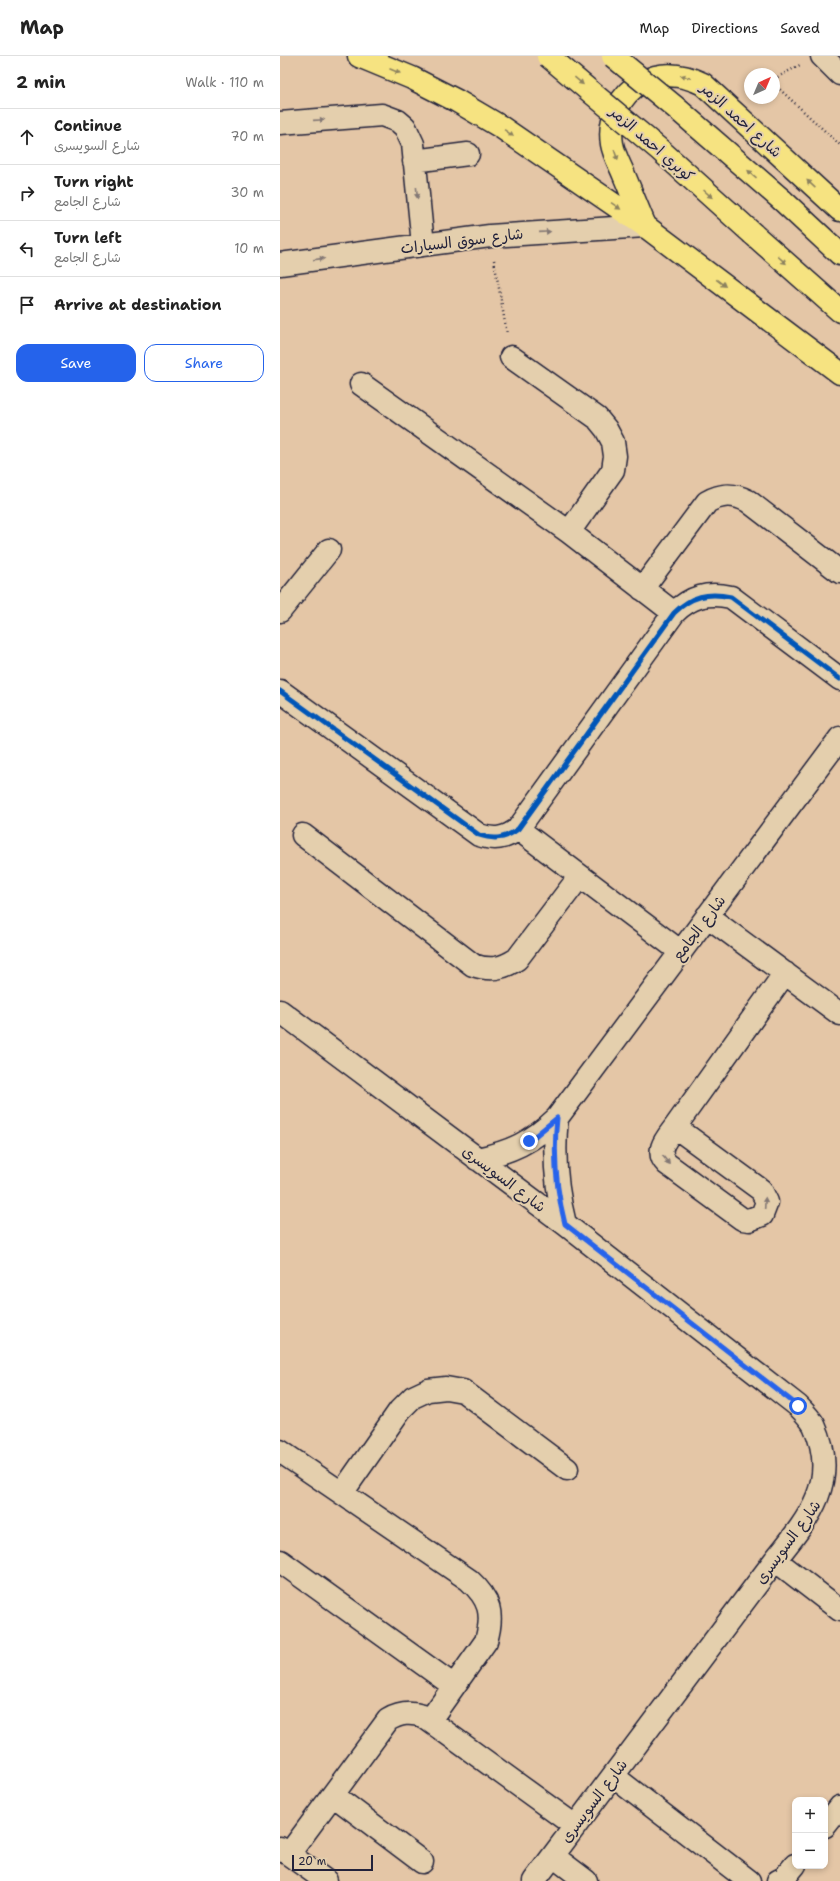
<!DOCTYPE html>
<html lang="en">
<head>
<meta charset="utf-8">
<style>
  body { margin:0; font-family:"Shantell Sans","Playpen Sans Arabic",sans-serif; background:#f6f6f6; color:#222 }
  .controls { position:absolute; right:12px; bottom:12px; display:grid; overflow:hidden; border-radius:8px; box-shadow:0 2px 6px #0003 }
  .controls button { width:36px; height:36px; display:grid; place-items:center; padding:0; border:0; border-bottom:1px solid #e0e0e0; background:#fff; color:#222; font:20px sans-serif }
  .compass { position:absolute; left:464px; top:12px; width:36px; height:36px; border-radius:50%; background:#fff; box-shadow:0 2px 6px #0003; rotate:44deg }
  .scale { position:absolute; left:12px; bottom:10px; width:81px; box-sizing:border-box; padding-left:4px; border:2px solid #22223b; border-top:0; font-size:11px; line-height:14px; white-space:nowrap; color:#22223b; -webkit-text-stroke:3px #e4cfad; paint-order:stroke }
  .stop { position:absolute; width:12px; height:12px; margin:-9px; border:3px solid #2563eb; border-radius:50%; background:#fff }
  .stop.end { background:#2563eb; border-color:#fff; box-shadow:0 1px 4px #0008 }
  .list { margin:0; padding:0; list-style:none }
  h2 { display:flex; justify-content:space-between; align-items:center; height:52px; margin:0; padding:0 16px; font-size:17px }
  h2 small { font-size:13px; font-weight:400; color:#767676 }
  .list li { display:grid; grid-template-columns:26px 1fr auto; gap:12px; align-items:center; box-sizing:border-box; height:56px; padding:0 16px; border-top:1px solid #e0e0e0 }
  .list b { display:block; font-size:15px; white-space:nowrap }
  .list p { margin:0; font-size:13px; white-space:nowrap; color:#767676 }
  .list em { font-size:13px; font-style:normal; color:#767676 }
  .actions { display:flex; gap:8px; padding:12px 16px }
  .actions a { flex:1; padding:9px 0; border:1px solid #2563eb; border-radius:12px; text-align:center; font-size:14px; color:#2563eb }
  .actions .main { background:#2563eb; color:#fff }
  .icon { flex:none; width:22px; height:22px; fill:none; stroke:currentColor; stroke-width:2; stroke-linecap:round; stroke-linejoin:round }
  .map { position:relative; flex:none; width:560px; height:1825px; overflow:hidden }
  header { display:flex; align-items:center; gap:24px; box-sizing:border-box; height:56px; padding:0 20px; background:#fff; border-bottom:1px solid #e0e0e0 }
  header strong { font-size:19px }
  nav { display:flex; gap:22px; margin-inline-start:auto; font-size:14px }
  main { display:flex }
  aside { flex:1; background:#fff }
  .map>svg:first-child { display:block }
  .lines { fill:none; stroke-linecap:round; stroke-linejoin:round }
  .minor-casing { stroke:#22223b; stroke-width:25 }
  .major-casing { stroke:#22223b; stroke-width:25 }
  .path { stroke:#22223b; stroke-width:2.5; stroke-dasharray:1 3; stroke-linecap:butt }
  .minor { stroke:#e4cfad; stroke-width:22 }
  .major { stroke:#f6e381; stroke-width:22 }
  .major-bridge-casing { stroke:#22223b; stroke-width:25; stroke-linecap:butt }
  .major-bridge { stroke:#f6e381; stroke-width:22 }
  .cycleway-casing { stroke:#e4cfad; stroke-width:8 }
  .cycleway { stroke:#0057b8; stroke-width:5 }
  .oneway { fill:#8c825e }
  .oneway2 { fill:#837874 }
  .route { stroke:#2563eb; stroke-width:5 }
  .labels { text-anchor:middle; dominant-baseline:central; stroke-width:4; stroke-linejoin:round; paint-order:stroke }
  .street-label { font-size:15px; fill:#22223b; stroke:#e4cfad }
</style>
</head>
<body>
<header>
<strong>Map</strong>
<nav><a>Map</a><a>Directions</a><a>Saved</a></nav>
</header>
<main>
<aside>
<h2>2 min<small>Walk · 110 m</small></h2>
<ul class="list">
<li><svg class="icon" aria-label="ahead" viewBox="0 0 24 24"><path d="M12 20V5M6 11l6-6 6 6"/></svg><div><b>Continue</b><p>شارع السويسرى</p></div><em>70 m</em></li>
<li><svg class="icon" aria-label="right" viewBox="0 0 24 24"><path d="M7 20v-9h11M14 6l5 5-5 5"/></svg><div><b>Turn right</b><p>شارع الجامع</p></div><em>30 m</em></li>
<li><svg class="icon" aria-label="left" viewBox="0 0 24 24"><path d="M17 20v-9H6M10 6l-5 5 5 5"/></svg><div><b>Turn left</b><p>شارع الجامع</p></div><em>10 m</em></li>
<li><svg class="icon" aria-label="arrive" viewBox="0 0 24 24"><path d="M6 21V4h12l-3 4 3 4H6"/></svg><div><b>Arrive at destination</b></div></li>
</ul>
<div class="actions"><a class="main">Save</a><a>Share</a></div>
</aside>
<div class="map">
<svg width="560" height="1825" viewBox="0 0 560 1825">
  <rect width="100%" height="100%" fill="#e4c6a6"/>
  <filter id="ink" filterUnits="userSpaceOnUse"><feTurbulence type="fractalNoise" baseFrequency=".025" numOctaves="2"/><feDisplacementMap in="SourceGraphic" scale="8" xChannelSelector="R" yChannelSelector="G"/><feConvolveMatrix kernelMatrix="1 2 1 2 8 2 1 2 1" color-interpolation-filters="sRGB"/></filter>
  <g filter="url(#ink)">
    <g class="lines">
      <g class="minor-casing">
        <path id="minor" d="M542,0L560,18
          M0,67L102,59L118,65L125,71L133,88L143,189
          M134,105L188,98
          M0,208L210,180L365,170
          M231,301L317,362L326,373L333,386L335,400L333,414L289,476
          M81,328L289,476L394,557
          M362,533L427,446C441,438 453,437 468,445L560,516
          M0,555L49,494
          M0,635L199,779C214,784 225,783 238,773L394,557C411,540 428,536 451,541L560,623
          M238,773L401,896
          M23,779L193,909C210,915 222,913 237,903L300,820
          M427,860L560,958
          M0,955L285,1168L518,1350C524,1356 530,1362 534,1369C560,1425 529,1462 495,1504L254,1825
          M277,1062C273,1099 276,1133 285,1168
          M395,1071L481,1134L487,1146L482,1159L469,1164L462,1163L387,1108C374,1095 387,1082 395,1071L505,917
          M197,1103C231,1096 252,1086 277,1062L560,682
          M0,1395L189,1524C210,1543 214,1558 206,1585L150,1664
          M62,1437L120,1354L133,1341L148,1334L166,1332L183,1335L287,1413
          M495,1504L560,1554
          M0,1505L174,1630
          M333,1720L469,1825
          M53,1739L142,1806
          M545,1770L560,1751
          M0,1792L46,1825
          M9,1798L108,1664C120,1657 130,1656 143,1660L295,1770
          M273,1800L306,1825
          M498,1825L504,1822L515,1809"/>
      </g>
      <g class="major-casing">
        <path id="major" d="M79,0L132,22L177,45L221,71L365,170L560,317
          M502,144L560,198
          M365,170C358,153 351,136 344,119C340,109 334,99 332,88C328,64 340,38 362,26C383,15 403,18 423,28L560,154
          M473,178L560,255"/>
      </g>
      <path class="path" d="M494,23L520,9
        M494,28L560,89
        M214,204L227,278"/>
      <use href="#minor" class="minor"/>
      <use href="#major" class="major"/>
      <g class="major-bridge-casing">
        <path id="major-bridge" d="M268,0L380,94L473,178
          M333,0L395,51L502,144"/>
      </g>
      <use href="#major-bridge" class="major-bridge"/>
      <g class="cycleway-casing">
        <path id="cycleway" d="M0,635L199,779C214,784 225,783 238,773L394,557C411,540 428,536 451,541L560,623"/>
      </g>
      <use href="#cycleway" class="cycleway"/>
    </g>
    <defs><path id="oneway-solid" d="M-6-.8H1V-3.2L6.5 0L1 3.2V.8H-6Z"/></defs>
    <g class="oneway">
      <use href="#oneway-solid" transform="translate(115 15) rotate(23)"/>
      <use href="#oneway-solid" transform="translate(406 21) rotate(-165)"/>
      <use href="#oneway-solid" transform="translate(299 25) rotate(40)"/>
      <use href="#oneway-solid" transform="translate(229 77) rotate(35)"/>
      <use href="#oneway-solid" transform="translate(336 99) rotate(71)"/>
      <use href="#oneway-solid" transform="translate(472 118) rotate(-139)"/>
      <use href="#oneway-solid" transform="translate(531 128) rotate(-137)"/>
      <use href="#oneway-solid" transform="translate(428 138) rotate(42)"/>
      <use href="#oneway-solid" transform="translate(336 150) rotate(34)"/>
      <use href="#oneway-solid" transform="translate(502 204) rotate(42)"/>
      <use href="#oneway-solid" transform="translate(441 227) rotate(37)"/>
    </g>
    <g class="oneway2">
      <use href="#oneway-solid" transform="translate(39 64) rotate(-4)"/>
      <use href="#oneway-solid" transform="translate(137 137) rotate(84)"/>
      <use href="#oneway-solid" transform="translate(265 176) rotate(-4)"/>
      <use href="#oneway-solid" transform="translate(39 203) rotate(-7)"/>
      <use href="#oneway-solid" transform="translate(386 1104) rotate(52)"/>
      <use href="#oneway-solid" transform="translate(485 1147) rotate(-87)"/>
    </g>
  </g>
  <g class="lines" filter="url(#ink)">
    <path class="route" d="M249,1085L277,1062C273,1099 276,1133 285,1168L518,1350"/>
  </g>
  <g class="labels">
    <g class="street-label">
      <text transform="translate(461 64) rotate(42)">شارع احمد الزمر</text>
      <text transform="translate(372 88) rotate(41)">كوبري احمد الزمر</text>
      <text transform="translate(182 185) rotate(-7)">شارع سوق السيارات</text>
      <text transform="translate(419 872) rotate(-53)">شارع الجامع</text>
      <text transform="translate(224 1123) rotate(37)">شارع السويسرى</text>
      <text transform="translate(508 1486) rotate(-54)">شارع السويسرى</text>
      <text transform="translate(314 1745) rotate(-53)">شارع السويسرى</text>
    </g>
  </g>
</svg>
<div class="controls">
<button>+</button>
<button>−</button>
</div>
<svg class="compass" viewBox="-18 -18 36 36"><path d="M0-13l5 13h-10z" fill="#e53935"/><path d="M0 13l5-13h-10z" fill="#767676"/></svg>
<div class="scale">20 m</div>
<div class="stop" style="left:518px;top:1350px"></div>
<div class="stop end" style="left:249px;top:1085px"></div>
</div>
</main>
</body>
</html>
